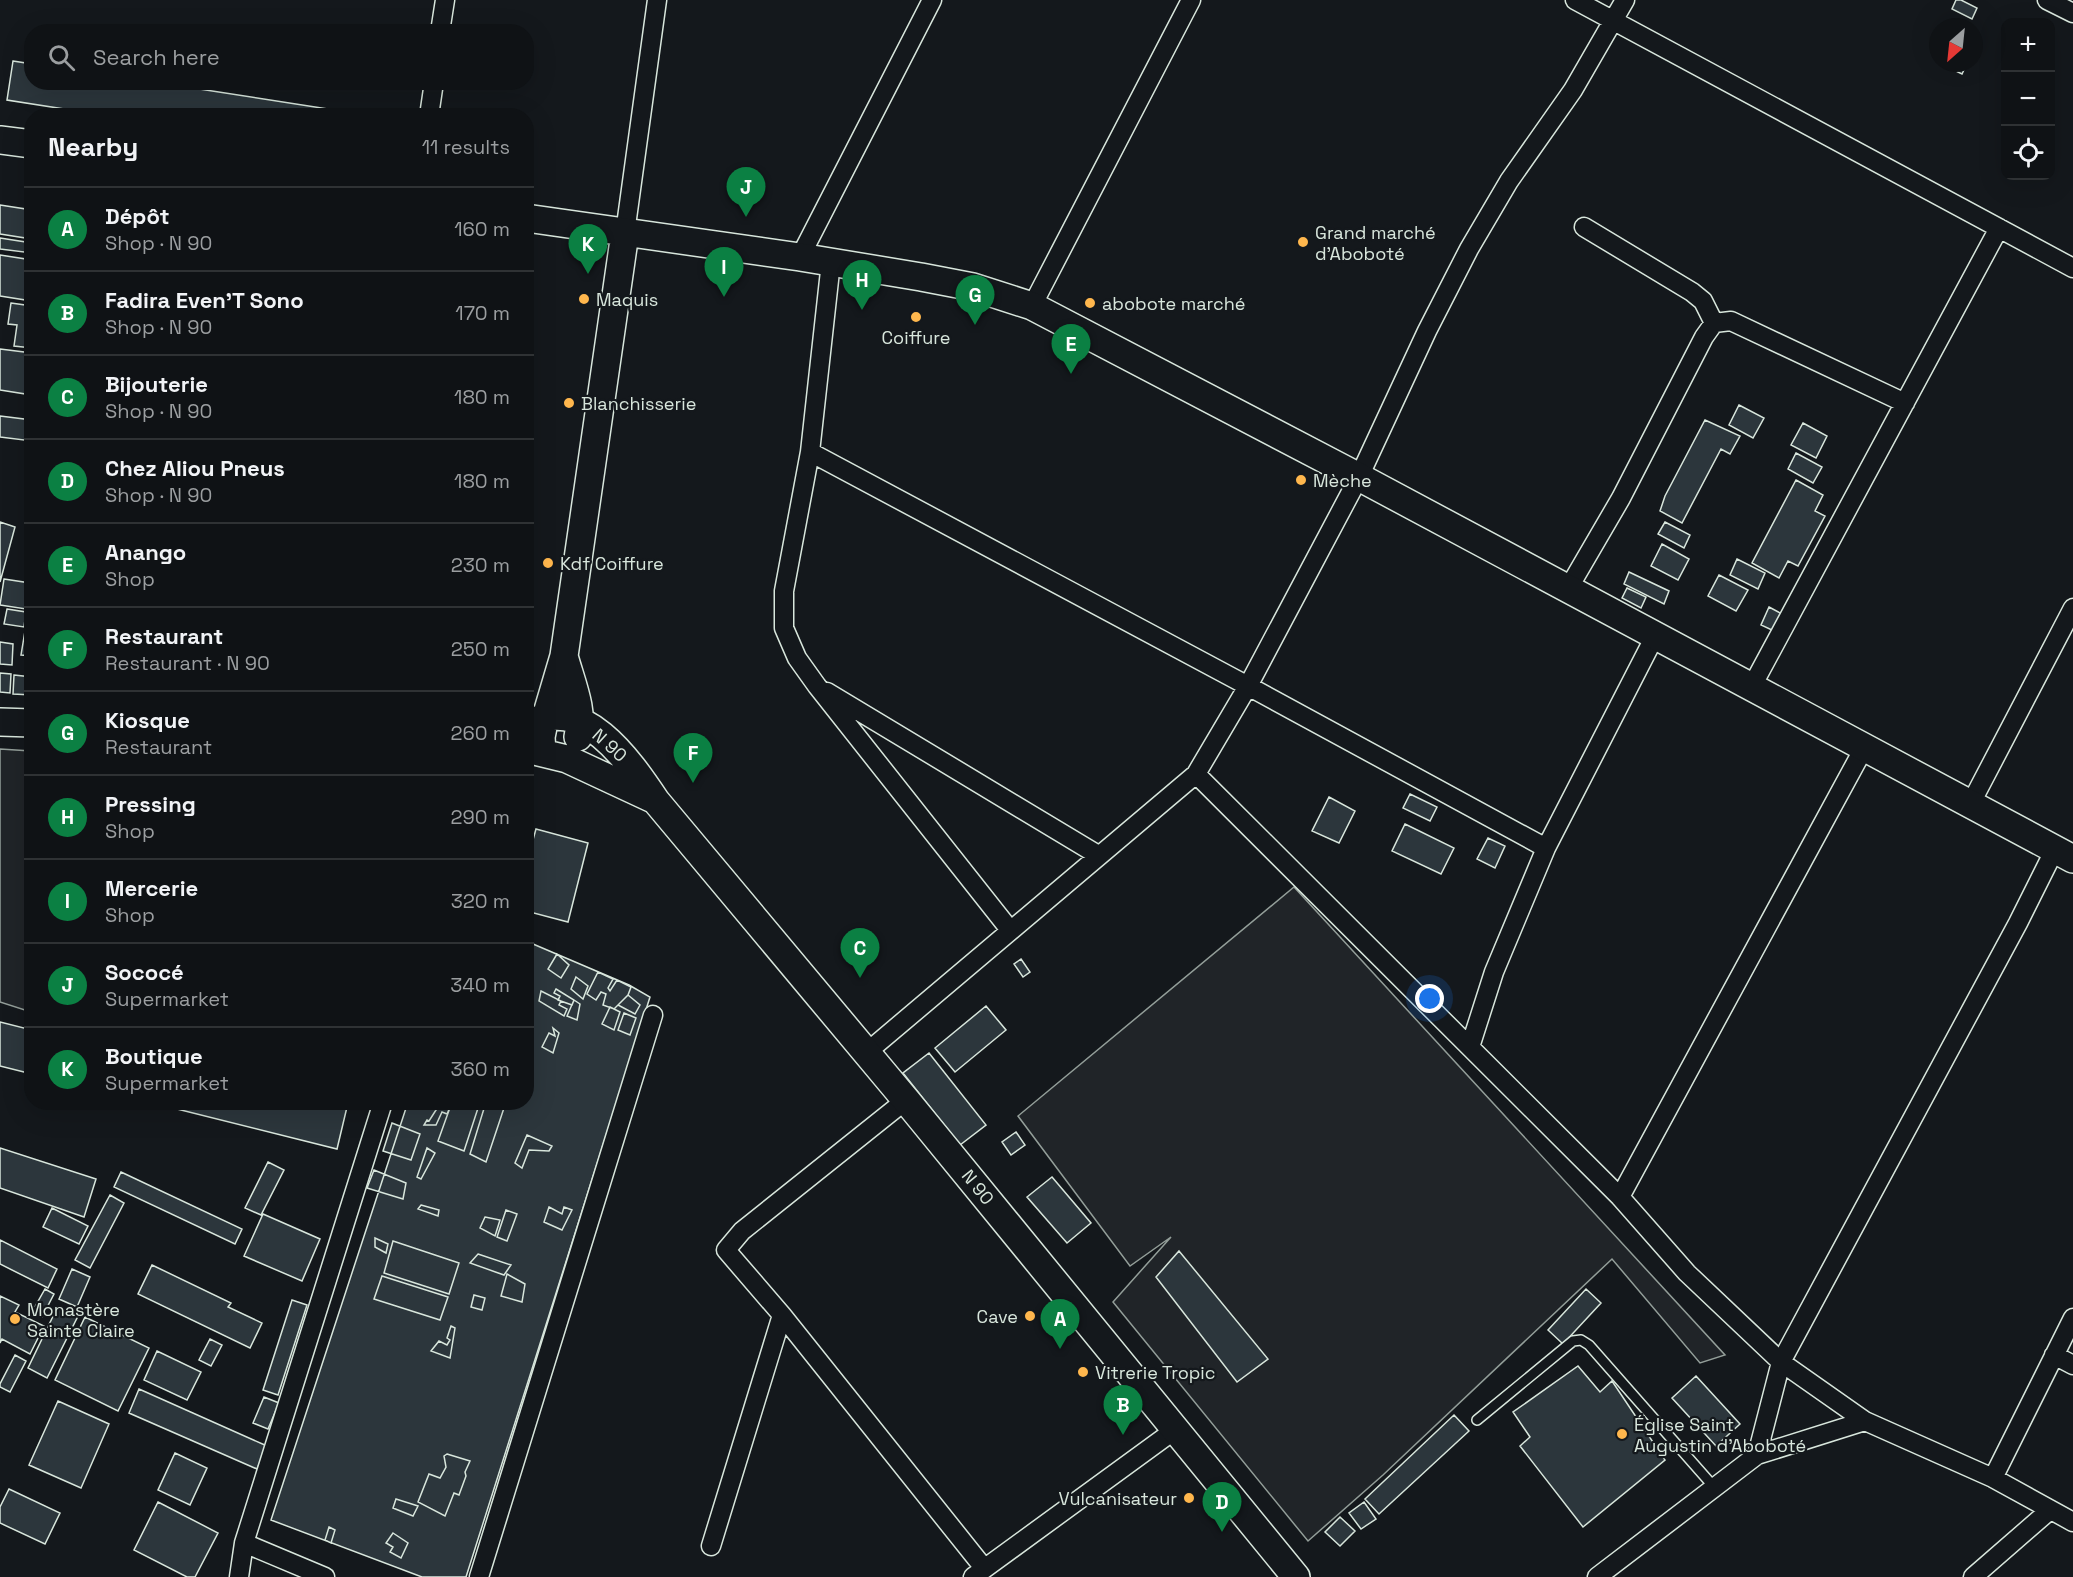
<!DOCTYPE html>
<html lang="en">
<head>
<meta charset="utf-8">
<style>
  body { margin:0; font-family:"Space Grotesk",sans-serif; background:#1d2022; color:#f1f3f6 }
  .controls { position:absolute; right:18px; top:18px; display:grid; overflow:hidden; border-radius:12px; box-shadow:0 6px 24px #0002 }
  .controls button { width:54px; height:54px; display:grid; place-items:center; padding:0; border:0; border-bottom:2px solid #2f3234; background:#0f1215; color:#f1f3f6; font:30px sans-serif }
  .compass { position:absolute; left:1929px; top:18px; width:54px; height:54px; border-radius:50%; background:#0f1215; box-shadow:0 6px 24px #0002; rotate:207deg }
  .you { position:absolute; left:1430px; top:999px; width:21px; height:21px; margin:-15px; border:4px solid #fff; border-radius:50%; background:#1a73e8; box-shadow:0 0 0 9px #1a73e833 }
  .badge { display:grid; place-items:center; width:39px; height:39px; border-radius:50%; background:#0b8043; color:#fff; font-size:20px; font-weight:700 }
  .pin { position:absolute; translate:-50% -50px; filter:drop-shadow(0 2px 3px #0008) }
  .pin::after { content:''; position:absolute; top:32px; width:21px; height:18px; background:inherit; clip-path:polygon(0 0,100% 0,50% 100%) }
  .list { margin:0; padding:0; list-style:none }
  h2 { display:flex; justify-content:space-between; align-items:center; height:78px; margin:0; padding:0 24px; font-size:26px }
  h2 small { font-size:20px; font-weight:400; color:#9b9ea0 }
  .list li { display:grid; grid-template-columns:39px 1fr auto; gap:18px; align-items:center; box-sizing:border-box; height:84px; padding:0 24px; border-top:2px solid #2f3234 }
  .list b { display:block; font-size:22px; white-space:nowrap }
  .list p { margin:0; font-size:20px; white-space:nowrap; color:#9b9ea0 }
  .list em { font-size:20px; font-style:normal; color:#9b9ea0 }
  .icon { flex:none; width:33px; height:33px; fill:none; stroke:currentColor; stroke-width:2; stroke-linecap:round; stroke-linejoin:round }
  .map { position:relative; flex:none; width:2073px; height:1577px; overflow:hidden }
  .search { position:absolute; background:#0f1215; box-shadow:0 6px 24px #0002; left:24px; top:24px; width:510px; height:66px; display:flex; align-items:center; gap:15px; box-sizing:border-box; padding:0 21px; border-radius:24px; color:#9b9ea0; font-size:22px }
  .panel { position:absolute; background:#0f1215; box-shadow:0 6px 24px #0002; left:24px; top:108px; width:510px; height:1002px; border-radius:24px }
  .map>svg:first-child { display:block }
  .green { fill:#202428; stroke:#939e99; stroke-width:1.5 }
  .building { fill:#2c363c; stroke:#d8e6dc; stroke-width:1.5 }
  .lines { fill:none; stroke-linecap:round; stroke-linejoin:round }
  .lane-casing { stroke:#d8e6dc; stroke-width:12 }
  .street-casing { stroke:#d8e6dc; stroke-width:21 }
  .secondary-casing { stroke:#d8e6dc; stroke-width:30 }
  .lane { stroke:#14181c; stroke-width:9 }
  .street { stroke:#14181c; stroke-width:18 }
  .secondary { stroke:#14181c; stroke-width:27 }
  .poi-dot { fill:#ffb74d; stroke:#14181c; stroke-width:2 }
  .labels { text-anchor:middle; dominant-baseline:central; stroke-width:4.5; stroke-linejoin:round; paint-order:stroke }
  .poi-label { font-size:18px; fill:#d8e6dc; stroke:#14181c; text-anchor:start }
  .street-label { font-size:18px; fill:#d8e6dc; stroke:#14181c }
</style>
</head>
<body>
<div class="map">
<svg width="2073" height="1577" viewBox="0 0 2073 1577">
  <rect width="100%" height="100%" fill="#14181c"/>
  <path class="green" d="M0,749L31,751V1012L0,1002Z
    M1294,887L1725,1355L1700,1363L1612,1259L1383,1475L1308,1541L1113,1302L1171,1237L1130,1266L1018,1116Z"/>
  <path class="building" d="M1956,0H1961L1977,8L1972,19L1952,9Z
    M13,61L32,64V82H154L373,116H109L7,100Z
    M1944,63H1967L1962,74L1943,65Z
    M0,205L32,210V239L0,234Z
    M0,238L32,243V253L0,249Z
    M0,255L32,260V301L0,296Z
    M11,303L32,306V348L14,346L17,325L8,324Z
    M0,349L32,353V395L0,390Z
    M1739,405L1764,418L1753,438L1729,425Z
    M0,416L32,420V441L0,437Z
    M1705,420L1740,436L1730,454L1721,449L1682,523L1660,511L1665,496Z
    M1803,423L1827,436L1816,458L1791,445Z
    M1796,453L1822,467L1813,483L1788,469Z
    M1796,480L1823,495L1815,511L1825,516L1798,566L1788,561L1779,578L1752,563Z
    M0,522L15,527L0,582Z
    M1665,522L1690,535L1684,548L1658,534Z
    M1662,544L1689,559L1678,580L1651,566Z
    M1737,559L1765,573L1758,589L1730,575Z
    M1629,572L1669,591L1664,604L1624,584Z
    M1719,575L1748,590L1736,611L1708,596Z
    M4,579L30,583L26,609L0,605Z
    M1627,588L1646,597L1641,608L1622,598Z
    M32,589V656L21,655Z
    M1769,607L1782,614L1774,631L1761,625Z
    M7,609L26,612L24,627L4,624Z
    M0,642L13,644L12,665L0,664Z
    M0,673L11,674L10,693L0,692Z
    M14,675L32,677V695L13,694Z
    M1410,794L1437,807L1430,821L1403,808Z
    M1329,797L1355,811L1339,843L1312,831Z
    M1405,824L1454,848L1441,874L1392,851Z
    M536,829L588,843L568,922L526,911V865Z
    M1488,838L1505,846L1495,868L1477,859Z
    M526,941L629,985L650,997L466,1577H422L271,1520L408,1102H526Z
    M557,954L569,965L561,978L548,969Z
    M1021,959L1030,972L1023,977L1014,964Z
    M598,972L613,979L608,988L610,991L617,980L631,987L628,995L614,1009L603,1005L606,994L601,992L596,1000L587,994Z
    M576,977L588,986L583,999L571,989Z
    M556,989L574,1000L572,1005L558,1000L560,996L554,993Z
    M541,991L561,1001L559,1005L567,1009L564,1016L539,1001Z
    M628,995L640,1005L635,1014L618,1005Z
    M574,1000L580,1004L577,1020L567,1016Z
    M986,1006L1006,1030L955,1072L935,1048Z
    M610,1007L620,1012L614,1030L602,1024Z
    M624,1013L636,1018L630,1035L618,1030Z
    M0,1022L32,1030V1074L0,1066Z
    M553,1028L559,1033L553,1053L542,1047L549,1033L555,1036Z
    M929,1053L986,1125L960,1145L903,1073Z
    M149,1102H329L347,1107L337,1149Z
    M433,1102H446L451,1105L447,1114L442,1112L436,1125H424L427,1120L429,1121L436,1110L432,1106Z
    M452,1102H480L464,1151L438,1141Z
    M486,1102H506L486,1162L470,1154Z
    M392,1123L420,1134L411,1160L383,1151Z
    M1016,1132L1025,1145L1011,1155L1002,1142Z
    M527,1135L552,1146L549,1151L529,1150L522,1168L515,1163Z
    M0,1148L96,1179L84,1217L0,1188Z
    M427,1148L435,1153L421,1179L417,1177Z
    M268,1162L284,1170L261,1215L245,1208Z
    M374,1170L406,1183L403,1199L367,1188Z
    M121,1172L242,1229L235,1244L114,1187Z
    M1052,1177L1091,1223L1067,1243L1027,1197Z
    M110,1195L124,1203L90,1268L75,1260Z
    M421,1205L439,1210L438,1216L418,1209Z
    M549,1207L562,1214L564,1207L572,1210L562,1230L544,1222Z
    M52,1208L88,1226L79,1244L43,1227Z
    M506,1210L517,1214L507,1241L497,1237Z
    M263,1214L320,1239L302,1281L244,1256Z
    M485,1217L500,1220L495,1236L480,1228Z
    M375,1238L388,1244L386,1253L375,1247Z
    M0,1240L57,1269L48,1288L0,1264Z
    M393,1241L459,1263L449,1294L384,1273Z
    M1179,1251L1268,1359L1237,1382L1156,1277Z
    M478,1254L511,1265L504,1275L470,1263Z
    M152,1265L231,1303L228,1307L262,1323L250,1348L138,1294Z
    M72,1269L90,1277L77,1307L59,1299Z
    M507,1274L525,1284L522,1302L501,1296Z
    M382,1276L448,1297L440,1320L374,1299Z
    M45,1289L54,1294L42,1317L32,1312Z
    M1586,1289L1601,1303L1563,1344L1548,1330Z
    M474,1295L485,1298L482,1310L471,1307Z
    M0,1296L19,1305L15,1312L44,1326L30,1354L2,1339L0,1343Z
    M292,1300L307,1305L278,1395L263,1390Z
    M58,1306L78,1316L47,1378L28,1368Z
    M85,1317L149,1348L118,1411L55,1380Z
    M451,1326L455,1328L450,1358L431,1351L439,1341L447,1345L450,1340L447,1338Z
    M210,1339L222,1345L211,1366L199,1360Z
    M157,1351L201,1372L187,1400L144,1380Z
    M15,1355L26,1361L10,1392L0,1387V1384Z
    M1578,1366L1600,1392L1612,1381L1665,1460L1583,1527L1520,1446L1530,1437L1513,1412Z
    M1696,1376L1740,1424L1716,1446L1672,1398Z
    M139,1389L267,1446L257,1469L129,1413Z
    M264,1397L279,1403L268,1429L253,1423Z
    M58,1401L109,1424L81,1488L29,1465Z
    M1454,1415L1469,1431L1379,1514L1365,1499Z
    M175,1453L207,1468L190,1505L158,1490Z
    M447,1454L470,1461L465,1472L466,1476L459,1495L454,1493L445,1516L418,1502L429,1474L440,1478L446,1467L444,1456Z
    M9,1489L60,1513L45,1544L0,1523V1507Z
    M396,1499L418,1506L413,1516L393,1508Z
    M158,1502L218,1533L195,1577H187L134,1550Z
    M1364,1502L1376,1519L1361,1529L1349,1513Z
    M1340,1517L1355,1531L1340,1546L1325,1532Z
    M329,1527L335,1530L331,1543L325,1540Z
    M393,1533L408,1543L401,1558L390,1552L393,1547L386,1543Z"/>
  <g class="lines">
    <g class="lane-casing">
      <path id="lane" d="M1477,1420L1573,1341L1581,1340L1589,1345L1714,1487"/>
    </g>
    <g class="street-casing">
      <path id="street" d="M1575,0L2073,268
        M2047,0L2073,13
        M440,32L445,0
        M429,116L434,82
        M1584,227L1692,292L1703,301L1714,323
        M625,233L657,0
        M800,257L932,0
        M831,262L810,452L784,591V628L797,658L817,686L1010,930
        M1032,306L1191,0
        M810,452L1248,686L1546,848
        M1568,589L1621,498L1704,337L1714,323L1731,321L1905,403
        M1751,688L1999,228
        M827,692L1098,855
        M1196,774L1620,1197L1687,1273L1781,1362L1865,1421L1993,1478L2073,1522
        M1971,803L2073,608
        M1470,1047L1494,972L1546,848L1655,636
        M866,1053L1196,774L1248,686L1359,477L1427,331L1469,249L1509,181L1573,90L1625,0
        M906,1100L742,1231L726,1250L782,1315L984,1568
        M1620,1197L1864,748
        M2054,1355L2073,1365
        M1757,1455L1781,1362L2018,923L2055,849
        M1993,1478L2073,1318
        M244,1543L325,1577
        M711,1546L782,1315
        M239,1577L244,1543L383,1102
        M479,1577L653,1015
        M973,1577L1176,1429
        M1597,1577L1757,1455L1865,1421
        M1973,1577L2050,1510"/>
    </g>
    <g class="secondary-casing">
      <path id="secondary" d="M0,140L32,144
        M526,218L800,257L921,277L973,287L1032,306L1359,477L2073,859
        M564,656C571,682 584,710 578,737
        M0,722L32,723
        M526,726C581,690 630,762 656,801L906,1100L1296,1577
        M526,749L567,759L655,800
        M542,752L541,737L543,727L564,656L625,233"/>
    </g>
    <use href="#lane" class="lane"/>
    <use href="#street" class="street"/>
    <use href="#secondary" class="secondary"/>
  </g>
  <g class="poi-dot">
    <circle cx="1303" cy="242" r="6"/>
    <circle cx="584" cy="299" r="6"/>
    <circle cx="1090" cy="303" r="6"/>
    <circle cx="916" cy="317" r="6"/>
    <circle cx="569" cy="403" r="6"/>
    <circle cx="1301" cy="480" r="6"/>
    <circle cx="548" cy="563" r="6"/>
    <circle cx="1030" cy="1316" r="6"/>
    <circle cx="15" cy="1319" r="6"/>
    <circle cx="1083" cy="1372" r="6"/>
    <circle cx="1622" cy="1434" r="6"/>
    <circle cx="1189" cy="1498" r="6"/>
  </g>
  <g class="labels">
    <g class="poi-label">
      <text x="1315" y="232">Grand marché<tspan x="1315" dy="21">d’Aboboté</tspan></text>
      <text x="596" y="299">Maquis</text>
      <text x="1102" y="303">abobote marché</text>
      <text x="916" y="337" text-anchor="middle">Coiffure</text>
      <text x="581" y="403">Blanchisserie</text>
      <text x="1313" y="480">Mèche</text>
      <text x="560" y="563">Kdf Coiffure</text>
      <text x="27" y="1309">Monastère<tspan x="27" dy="21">Sainte Claire</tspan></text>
      <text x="1018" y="1316" text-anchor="end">Cave</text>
      <text x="1095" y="1372">Vitrerie Tropic</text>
      <text x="1634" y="1424">Église Saint<tspan x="1634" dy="21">Augustin d’Aboboté</tspan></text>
      <text x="1177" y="1498" text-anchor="end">Vulcanisateur</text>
    </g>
    <g class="street-label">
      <text transform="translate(610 745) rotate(42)">N 90</text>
      <text transform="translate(978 1187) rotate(51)">N 90</text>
    </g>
  </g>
</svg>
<div class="controls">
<button>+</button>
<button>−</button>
<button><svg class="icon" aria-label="locate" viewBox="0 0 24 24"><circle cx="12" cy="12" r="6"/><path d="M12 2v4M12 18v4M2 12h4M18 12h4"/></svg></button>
</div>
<svg class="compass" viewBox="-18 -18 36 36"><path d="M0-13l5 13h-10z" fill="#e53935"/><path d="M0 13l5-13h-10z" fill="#9b9ea0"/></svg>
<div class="you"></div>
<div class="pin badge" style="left:1060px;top:1349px">A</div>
<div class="pin badge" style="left:1123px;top:1435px">B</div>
<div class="pin badge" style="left:860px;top:978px">C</div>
<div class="pin badge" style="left:1222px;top:1532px">D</div>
<div class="pin badge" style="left:1071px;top:374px">E</div>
<div class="pin badge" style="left:693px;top:783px">F</div>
<div class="pin badge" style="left:975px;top:325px">G</div>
<div class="pin badge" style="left:862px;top:310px">H</div>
<div class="pin badge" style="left:724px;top:297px">I</div>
<div class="pin badge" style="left:746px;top:217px">J</div>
<div class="pin badge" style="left:588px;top:274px">K</div>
<div class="search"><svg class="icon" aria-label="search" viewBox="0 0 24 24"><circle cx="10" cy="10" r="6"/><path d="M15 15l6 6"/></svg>Search here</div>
<section class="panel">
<h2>Nearby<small>11 results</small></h2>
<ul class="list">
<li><span class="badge">A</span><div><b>Dépôt</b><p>Shop · N 90</p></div><em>160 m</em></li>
<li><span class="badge">B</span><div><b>Fadira Even'T Sono</b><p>Shop · N 90</p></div><em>170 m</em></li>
<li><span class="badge">C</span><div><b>Bijouterie</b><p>Shop · N 90</p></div><em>180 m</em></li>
<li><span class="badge">D</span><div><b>Chez Aliou Pneus</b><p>Shop · N 90</p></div><em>180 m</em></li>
<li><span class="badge">E</span><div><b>Anango</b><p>Shop</p></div><em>230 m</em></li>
<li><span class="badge">F</span><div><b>Restaurant</b><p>Restaurant · N 90</p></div><em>250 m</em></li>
<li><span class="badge">G</span><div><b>Kiosque</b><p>Restaurant</p></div><em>260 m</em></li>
<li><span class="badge">H</span><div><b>Pressing</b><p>Shop</p></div><em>290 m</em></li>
<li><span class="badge">I</span><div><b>Mercerie</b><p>Shop</p></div><em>320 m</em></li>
<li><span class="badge">J</span><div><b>Sococé</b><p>Supermarket</p></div><em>340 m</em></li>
<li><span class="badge">K</span><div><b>Boutique</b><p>Supermarket</p></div><em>360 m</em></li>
</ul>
</section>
</div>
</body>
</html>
